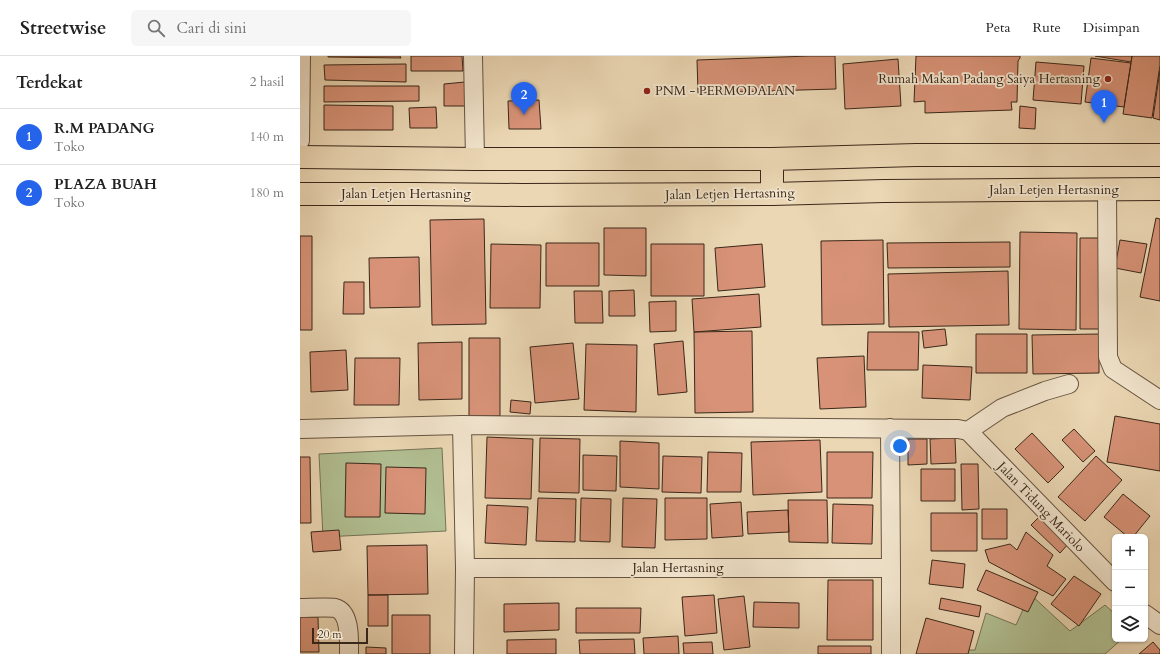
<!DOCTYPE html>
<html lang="id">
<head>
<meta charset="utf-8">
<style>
  body { margin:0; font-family:Cardo,serif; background:#f6f6f6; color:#222 }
  .controls { position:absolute; right:12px; bottom:12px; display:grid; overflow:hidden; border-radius:6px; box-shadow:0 1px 3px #0004 }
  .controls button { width:36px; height:36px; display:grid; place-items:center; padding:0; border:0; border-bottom:1px solid #e0e0e0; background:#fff; color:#222; font:20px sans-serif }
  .scale { position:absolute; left:12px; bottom:10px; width:56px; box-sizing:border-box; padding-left:4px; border:2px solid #3a2719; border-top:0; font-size:11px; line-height:14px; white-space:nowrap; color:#3a2719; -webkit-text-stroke:3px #f2e5ce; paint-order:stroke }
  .you { position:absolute; left:600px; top:390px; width:14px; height:14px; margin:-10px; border:3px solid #fff; border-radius:50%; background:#1a73e8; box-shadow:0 0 0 6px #1a73e833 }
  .badge { display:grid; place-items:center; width:26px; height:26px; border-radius:50%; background:#2563eb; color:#fff; font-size:13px; font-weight:700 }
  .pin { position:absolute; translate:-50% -33px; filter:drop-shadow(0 1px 2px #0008) }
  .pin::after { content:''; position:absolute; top:21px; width:14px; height:12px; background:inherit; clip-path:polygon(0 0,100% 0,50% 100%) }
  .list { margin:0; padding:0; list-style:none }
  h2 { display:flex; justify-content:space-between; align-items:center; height:52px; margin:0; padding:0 16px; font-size:17px }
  h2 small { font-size:13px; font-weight:400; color:#767676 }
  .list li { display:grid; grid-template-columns:26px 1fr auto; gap:12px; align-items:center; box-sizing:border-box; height:56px; padding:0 16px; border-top:1px solid #e0e0e0 }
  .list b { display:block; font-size:15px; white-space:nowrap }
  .list p { margin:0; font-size:13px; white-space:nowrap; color:#767676 }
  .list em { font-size:13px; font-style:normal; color:#767676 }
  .icon { flex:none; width:22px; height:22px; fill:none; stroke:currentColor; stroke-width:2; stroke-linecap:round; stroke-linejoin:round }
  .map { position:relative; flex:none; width:860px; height:598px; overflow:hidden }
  header { display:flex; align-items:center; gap:24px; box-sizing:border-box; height:56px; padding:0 20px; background:#fff; border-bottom:1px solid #e0e0e0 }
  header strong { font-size:19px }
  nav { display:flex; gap:22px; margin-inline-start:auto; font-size:14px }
  .search { width:280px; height:36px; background:#f6f6f6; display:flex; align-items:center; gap:10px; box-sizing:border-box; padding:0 14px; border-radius:6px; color:#767676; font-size:15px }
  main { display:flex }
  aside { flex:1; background:#fff }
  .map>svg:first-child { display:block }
  .green { fill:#b1bf92; stroke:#767356 }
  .building { fill:#d79277; stroke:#3a2719 }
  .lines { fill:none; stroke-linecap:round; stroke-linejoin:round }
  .minor-casing { stroke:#665340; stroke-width:20 }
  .major-casing { stroke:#3a2719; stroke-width:24 }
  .minor { stroke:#f2e5ce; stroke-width:18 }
  .major { stroke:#ebd7b4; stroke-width:22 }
  .poi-dot { fill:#8f2418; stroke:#f2e5ce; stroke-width:1.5 }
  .labels { text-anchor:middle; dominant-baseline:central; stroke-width:3.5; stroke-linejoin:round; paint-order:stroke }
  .poi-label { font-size:13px; fill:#3a2719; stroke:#f2e5ce; text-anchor:end }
  .street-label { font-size:13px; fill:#3a2719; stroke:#f2e5ce }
</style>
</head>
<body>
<header>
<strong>Streetwise</strong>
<div class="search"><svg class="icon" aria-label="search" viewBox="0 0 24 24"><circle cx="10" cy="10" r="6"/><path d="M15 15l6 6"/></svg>Cari di sini</div>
<nav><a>Peta</a><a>Rute</a><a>Disimpan</a></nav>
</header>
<main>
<aside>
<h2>Terdekat<small>2 hasil</small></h2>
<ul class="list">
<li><span class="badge">1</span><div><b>R.M PADANG</b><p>Toko</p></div><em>140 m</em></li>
<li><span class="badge">2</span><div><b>PLAZA BUAH</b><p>Toko</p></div><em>180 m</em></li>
</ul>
</aside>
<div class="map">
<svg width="860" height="598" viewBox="0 0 860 598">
  <rect width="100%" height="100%" fill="#ebd7b4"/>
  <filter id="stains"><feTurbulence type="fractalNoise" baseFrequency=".005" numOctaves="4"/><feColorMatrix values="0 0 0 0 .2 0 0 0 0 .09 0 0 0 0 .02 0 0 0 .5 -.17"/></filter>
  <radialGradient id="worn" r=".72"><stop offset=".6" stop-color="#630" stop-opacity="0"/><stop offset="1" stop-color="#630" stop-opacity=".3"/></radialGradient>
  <path class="green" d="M142,392L146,475L23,481L19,398Z
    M730,538L770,575L805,549L815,558V583H822L805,598H661V594H675L686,557L716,569Z"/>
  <path class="building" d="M28,0H100L101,2L28,1Z
    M111,0H162L163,15H111Z
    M510,0H535L536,33L398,37L397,4Z
    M616,0H720V2L718,5L717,46H711L712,54L625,57V45L614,46Z
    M795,0H832L831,6Z
    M832,0H860V9L852,62L823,58Z
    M791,2L831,7L824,51L785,46Z
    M598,3L601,50L545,53L543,8Z
    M736,6L784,10L781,48L733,44Z
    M106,8V26L25,24L24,9Z
    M860,14V64L853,62Z
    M165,26L166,50H144V28Z
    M24,30H119V45L24,46Z
    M239,44L241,73H209L208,45Z
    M24,49L93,50V74H24Z
    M720,50L736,52L735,73L719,72Z
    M136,51L137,72H110L109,52Z
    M856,162L860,163V245L840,241Z
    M184,163L186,268L132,269L130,164Z
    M304,172H346V220L304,219Z
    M720,176L777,177L776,274L719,273Z
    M0,180H12V274H0Z
    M780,182H799V273H780Z
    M583,184L584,268L522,269L521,185Z
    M820,184L847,188L841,217L815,212Z
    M710,186V211L588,212L587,187Z
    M246,187H299V230H246Z
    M191,188L241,189L240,252H190Z
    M351,188H404V240H351Z
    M462,188L465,231L418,235L415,192Z
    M119,201L120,251L70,252L69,202Z
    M708,215L709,269L589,271L588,218Z
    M44,226H64V258H43Z
    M334,234L335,260H309V235Z
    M274,235H302L303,267H275Z
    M459,238L461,271L394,276L392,243Z
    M376,245V275L350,276L349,246Z
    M645,273L647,289L624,292L622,275Z
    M452,275L453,356L395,357L394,276Z
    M568,276H619L618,314H567Z
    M676,278H727V317H676Z
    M799,278V317L733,318L732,279Z
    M169,282H200V360H169Z
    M383,285L387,336L358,339L354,288Z
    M162,286V343L119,344L118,287Z
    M273,287L279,343L235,347L230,291Z
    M286,288L337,289L336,356L284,354Z
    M46,294L48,334L11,336L10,296Z
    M564,300L566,351L520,353L517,302Z
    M55,302H100L99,349H54Z
    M623,309L672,311L670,344L622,342Z
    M211,344L231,346L230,358L210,356Z
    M815,360L860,368V415L807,406Z
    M774,373L795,395L783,406L762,384Z
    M732,377L764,411L748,427L715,393Z
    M187,381L233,383L231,443L185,442Z
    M240,382L280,383L279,437L239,436Z
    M655,382L656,407L631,408L630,383Z
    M608,383H627V408L608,409Z
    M520,384L522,436L453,439L451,386Z
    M320,385L359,387V433L320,431Z
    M408,396L442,397L441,436H407Z
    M527,396H573L572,442H527Z
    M283,399L317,400L316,435L283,434Z
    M363,400L402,401L401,437L362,436Z
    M796,400L822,424L785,465L758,441Z
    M0,401H10L11,467H0Z
    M46,407L81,408L80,461H45Z
    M661,408H678L679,453L662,454Z
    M86,411L126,412L125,458L85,457Z
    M621,413H655V445H621Z
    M823,438L850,460L833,481H828L804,461Z
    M238,442L276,443L275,486L236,485Z
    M281,442L311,443L310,486L280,485Z
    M323,442L357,443L355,492L322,491Z
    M365,442H407V483L365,484Z
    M488,444H527L528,487L489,486Z
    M441,446L443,480L412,482L410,448Z
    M533,448L573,449L572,488L532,487Z
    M187,449L228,451L226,489L185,487Z
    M682,453H707V483H682Z
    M488,454L489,476L448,478L447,456Z
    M631,457H677V495H631Z
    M742,458L771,485L760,497L731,469Z
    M39,474L41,494L13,496L11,476Z
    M726,476L753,499L747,510L766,523L753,540L689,506L685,494L710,488L717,494Z
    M127,489L128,538L68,539L67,490Z
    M632,504L665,508L663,532L629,528Z
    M686,514L738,536L728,556L677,534Z
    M774,520L801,538L779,570L751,548Z
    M528,524H573V584H527Z
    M68,539H88V570H68Z
    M414,539L417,577L385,580L382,541Z
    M444,540L450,591L424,594L418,543Z
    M641,542L681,550L679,561L639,553Z
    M454,546L499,547V572L453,571Z
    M259,547V574L204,576V548Z
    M276,552H341L340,577H276Z
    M92,559H130V598H92Z
    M0,561H18L19,596H0Z
    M626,562L674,575L668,598H616Z
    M378,580L379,598H344L343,582Z
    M256,583V598H207V584Z
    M334,583L335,598H280L279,584Z
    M412,586L413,598H384L383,587Z
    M853,586L860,594V598H839Z
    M518,590H571V598H518Z
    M66,591L86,592V598H66Z"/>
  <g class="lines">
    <g class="minor-casing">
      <path id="minor" d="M173,0L175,103
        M0,85L1,0
        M807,134L808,301L813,313L860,344
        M162,369L165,512L164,598
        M590,372L591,512V598
        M0,373L162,369L641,373H658L668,375L702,352L745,335L769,328
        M668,375L815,526
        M165,512H591
        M0,552C9,552 27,551 35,552C51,556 49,585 49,598
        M845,558L860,569"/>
    </g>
    <g class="major-casing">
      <path id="major" d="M0,101L175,103H472L616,99H860
        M472,103V138
        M0,138H115L222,139L472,138L584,135L860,133"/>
    </g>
    <use href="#minor" class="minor"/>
    <use href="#major" class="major"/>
  </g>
  <g class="poi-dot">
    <circle cx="808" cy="23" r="4"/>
    <circle cx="347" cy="35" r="4"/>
  </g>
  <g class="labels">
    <g class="poi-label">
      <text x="800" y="23">Rumah Makan Padang Saiya Hertasning</text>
      <text x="355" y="35" text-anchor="start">PNM - PERMODALAN</text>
    </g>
    <g class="street-label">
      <text x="754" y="134">Jalan Letjen Hertasning</text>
      <text x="106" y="138">Jalan Letjen Hertasning</text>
      <text transform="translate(430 138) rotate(-1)">Jalan Letjen Hertasning</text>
      <text transform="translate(741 451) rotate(46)">Jalan Tidung Mariolo</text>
      <text x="378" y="512">Jalan Hertasning</text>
    </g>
  </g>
  <rect width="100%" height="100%" filter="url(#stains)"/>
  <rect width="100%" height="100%" fill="url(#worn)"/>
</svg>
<div class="controls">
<button>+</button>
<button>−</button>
<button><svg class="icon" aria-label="layers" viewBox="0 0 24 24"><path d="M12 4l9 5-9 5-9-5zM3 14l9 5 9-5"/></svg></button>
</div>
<div class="scale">20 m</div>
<div class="you"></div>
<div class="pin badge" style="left:804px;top:67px">1</div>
<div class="pin badge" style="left:224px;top:59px">2</div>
</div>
</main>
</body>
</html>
